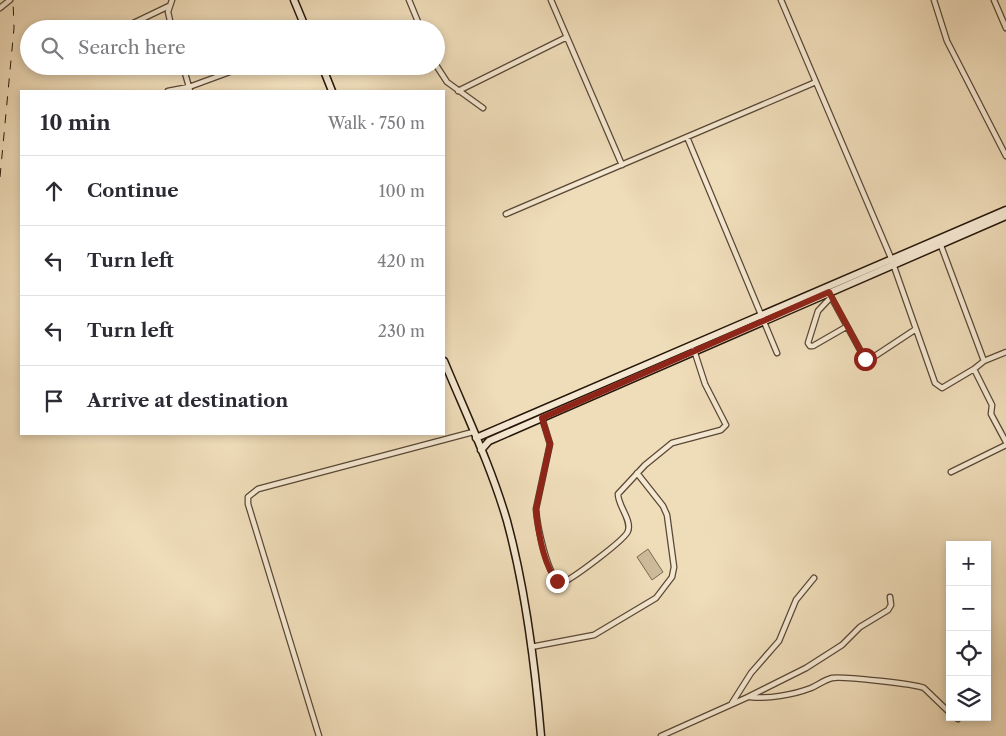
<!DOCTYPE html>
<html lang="en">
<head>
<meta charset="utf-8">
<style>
  body { margin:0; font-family:"Libre Caslon Text",serif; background:#f7f7f7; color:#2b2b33 }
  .controls { position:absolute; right:15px; bottom:15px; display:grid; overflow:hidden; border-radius:0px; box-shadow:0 2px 8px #0003 }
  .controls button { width:45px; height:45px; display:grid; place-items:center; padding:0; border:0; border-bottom:1px solid #e1e1e2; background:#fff; color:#2b2b33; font:25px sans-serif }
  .stop { position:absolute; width:15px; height:15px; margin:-11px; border:4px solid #8f2418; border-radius:50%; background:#fff }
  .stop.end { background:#8f2418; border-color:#fff; box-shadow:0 1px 5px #0008 }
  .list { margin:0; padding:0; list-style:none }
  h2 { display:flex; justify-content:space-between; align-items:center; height:65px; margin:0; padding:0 20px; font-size:21px }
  h2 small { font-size:16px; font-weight:400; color:#7c7c81 }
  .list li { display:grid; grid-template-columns:32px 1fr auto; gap:15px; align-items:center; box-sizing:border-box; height:70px; padding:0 20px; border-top:1px solid #e1e1e2 }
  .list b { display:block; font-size:19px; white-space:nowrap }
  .list em { font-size:16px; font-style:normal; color:#7c7c81 }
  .icon { flex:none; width:28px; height:28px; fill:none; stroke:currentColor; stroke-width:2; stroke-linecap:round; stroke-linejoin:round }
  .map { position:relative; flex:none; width:1006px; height:736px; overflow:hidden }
  .search { position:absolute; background:#fff; box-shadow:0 2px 8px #0003; left:20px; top:20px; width:425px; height:55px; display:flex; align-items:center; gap:12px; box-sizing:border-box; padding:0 18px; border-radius:28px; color:#7c7c81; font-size:19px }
  .panel { position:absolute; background:#fff; box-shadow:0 2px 8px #0003; left:20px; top:90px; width:425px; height:345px; border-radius:0px }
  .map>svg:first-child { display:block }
  .pitch { fill:#cdbb9b; stroke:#7a6952 }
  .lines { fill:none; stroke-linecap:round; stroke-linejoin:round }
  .street-casing { stroke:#594835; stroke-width:7 }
  .secondary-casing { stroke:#271709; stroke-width:9 }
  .street { stroke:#f5e8d2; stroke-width:4.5 }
  .secondary { stroke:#f5e8d2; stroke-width:6 }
  .rail { stroke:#271709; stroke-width:1; stroke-dasharray:9 9; stroke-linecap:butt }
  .route { stroke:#8f2418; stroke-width:6 }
</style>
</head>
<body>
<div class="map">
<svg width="1006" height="736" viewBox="0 0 1006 736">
  <rect width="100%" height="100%" fill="#efdcb9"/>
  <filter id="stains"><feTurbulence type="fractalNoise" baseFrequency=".004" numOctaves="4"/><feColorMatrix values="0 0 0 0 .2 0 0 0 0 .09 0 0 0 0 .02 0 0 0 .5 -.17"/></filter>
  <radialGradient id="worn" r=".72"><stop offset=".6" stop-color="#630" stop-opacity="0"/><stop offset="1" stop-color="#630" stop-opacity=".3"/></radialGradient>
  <path class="pitch" d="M648,549L663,572L652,580L637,557Z"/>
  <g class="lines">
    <g class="street-casing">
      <path id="street" d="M172,0L168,12L172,29
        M409,0L421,29
        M551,0L622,165
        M781,0L891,258L935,383L942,388L974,369
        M934,0L947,41L1006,156
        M994,0L1006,28
        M0,8L10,0
        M90,29L96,27L106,29
        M121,29L169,6
        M436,65L447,82L483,108
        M168,91L189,87L183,66
        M190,91L189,87L246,66
        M458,91L567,37
        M687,137L777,353
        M506,214L816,82
        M940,243L984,361L1006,352
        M829,293L865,359L872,358L916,329
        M831,297L818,311L808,343L810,346H813L846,327
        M984,361L974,369L992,405L991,414L1006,442
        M542,418L550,444L536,509C537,524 547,577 561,583C570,581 626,539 628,531C632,520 618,506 618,494L645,465L672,443L721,430L726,425L705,384L694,350
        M951,472L1006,445
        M531,647L594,635L656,598L672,577L674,567L667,515L663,506L637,473
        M750,697C768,699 793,695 811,688C818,685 824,680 832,678C842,676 915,684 924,688L950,713
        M732,703L751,673L779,641L796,600L814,578
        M955,717L958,719
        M319,736L248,504V497L258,489L473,432
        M661,736L748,697L806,668L842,645L860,627L888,610L891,605L890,597"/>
    </g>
    <g class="secondary-casing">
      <path id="secondary" d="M294,0L306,29
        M322,66L332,91
        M444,361C466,414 491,466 507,521C526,591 535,664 541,736
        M476,438L1006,210
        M481,450L489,441L1006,216"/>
    </g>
    <use href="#street" class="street"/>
    <use href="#secondary" class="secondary"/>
    <path class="rail" d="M0,177L14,28L13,0"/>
  </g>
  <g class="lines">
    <path class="route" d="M557,581C543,564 538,531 536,509L550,444L542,418L829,292L865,359"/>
  </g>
  <rect width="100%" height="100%" filter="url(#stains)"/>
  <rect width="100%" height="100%" fill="url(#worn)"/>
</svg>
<div class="controls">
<button>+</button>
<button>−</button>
<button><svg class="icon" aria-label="locate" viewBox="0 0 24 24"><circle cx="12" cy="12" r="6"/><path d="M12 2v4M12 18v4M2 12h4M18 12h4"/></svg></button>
<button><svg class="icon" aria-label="layers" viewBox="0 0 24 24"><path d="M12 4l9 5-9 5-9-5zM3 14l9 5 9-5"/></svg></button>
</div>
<div class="stop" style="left:865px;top:359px"></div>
<div class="stop end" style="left:557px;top:581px"></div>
<div class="search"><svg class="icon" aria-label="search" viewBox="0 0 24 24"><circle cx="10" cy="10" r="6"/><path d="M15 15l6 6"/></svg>Search here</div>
<section class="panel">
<h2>10 min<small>Walk · 750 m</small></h2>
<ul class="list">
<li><svg class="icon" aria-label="ahead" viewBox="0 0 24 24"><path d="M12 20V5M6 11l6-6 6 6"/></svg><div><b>Continue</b></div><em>100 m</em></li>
<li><svg class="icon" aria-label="left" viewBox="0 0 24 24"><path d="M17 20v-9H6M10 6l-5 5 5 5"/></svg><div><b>Turn left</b></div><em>420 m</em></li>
<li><svg class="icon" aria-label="left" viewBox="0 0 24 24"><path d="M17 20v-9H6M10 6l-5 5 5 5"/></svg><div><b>Turn left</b></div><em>230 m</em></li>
<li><svg class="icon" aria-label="arrive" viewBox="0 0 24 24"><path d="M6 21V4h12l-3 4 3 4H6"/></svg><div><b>Arrive at destination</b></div></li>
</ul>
</section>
</div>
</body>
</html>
